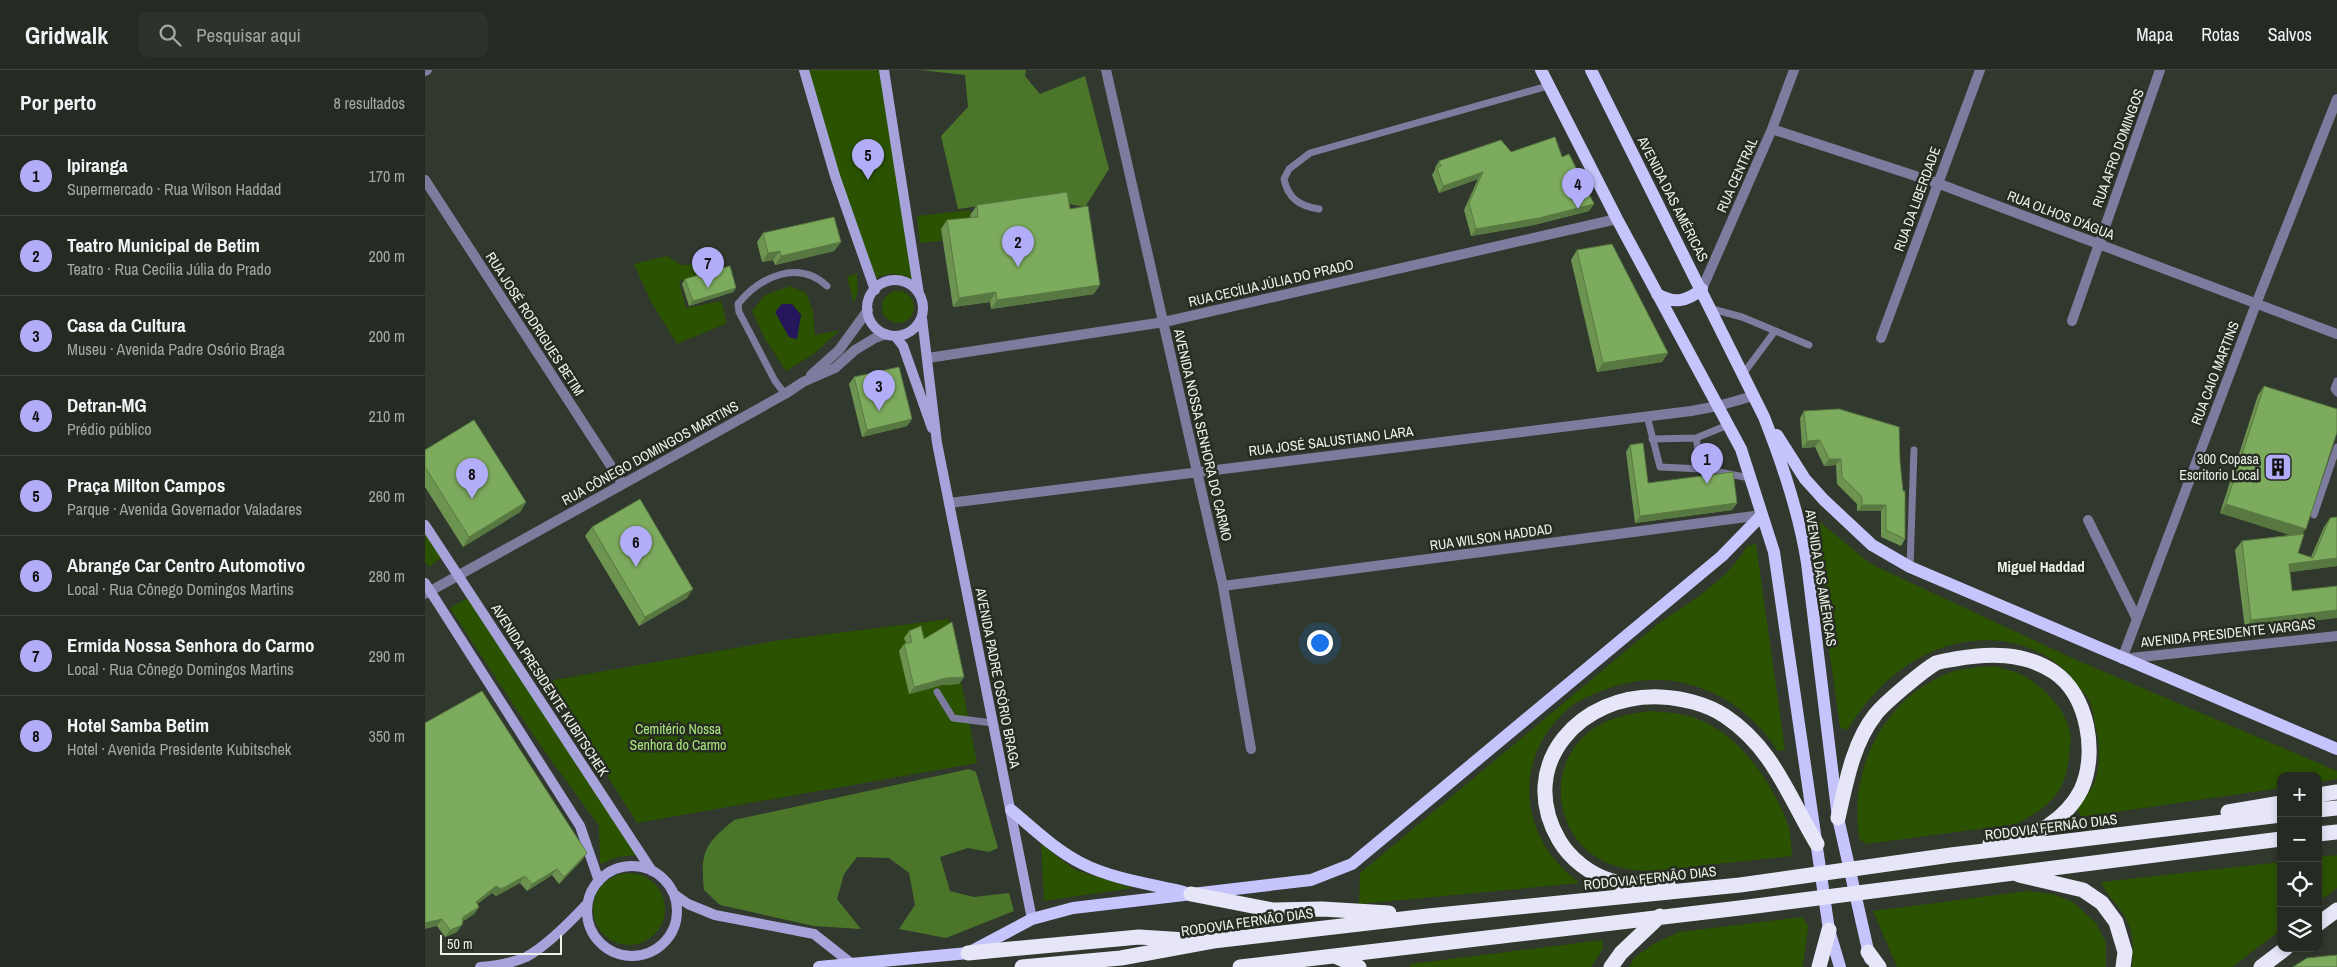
<!DOCTYPE html>
<html lang="pt">
<head>
<meta charset="utf-8">
<style>
  body { margin:0; font-family:"Archivo Narrow",sans-serif; background:#2d322a; color:#f1f3f6 }
  .controls { position:absolute; right:15px; bottom:15px; display:grid; overflow:hidden; border-radius:10px; box-shadow:0 2px 8px #0003 }
  .controls button { width:45px; height:45px; display:grid; place-items:center; padding:0; border:0; border-bottom:1px solid #424640; background:#252a22; color:#f1f3f6; font:25px sans-serif }
  .scale { position:absolute; left:15px; bottom:12px; width:122px; box-sizing:border-box; padding-left:5px; border:2px solid #edf1ea; border-top:0; font-size:14px; line-height:18px; white-space:nowrap; color:#edf1ea; -webkit-text-stroke:4px #272d23; paint-order:stroke }
  .you { position:absolute; left:894px; top:572px; width:18px; height:18px; margin:-12px; border:4px solid #fff; border-radius:50%; background:#1a73e8; box-shadow:0 0 0 8px #1a73e833 }
  .badge { display:grid; place-items:center; width:32px; height:32px; border-radius:50%; background:#b2adf9; color:#111; font-size:16px; font-weight:700 }
  .pin { position:absolute; translate:-50% -41px; filter:drop-shadow(0 1px 2px #0008) }
  .pin::after { content:''; position:absolute; top:26px; width:18px; height:15px; background:inherit; clip-path:polygon(0 0,100% 0,50% 100%) }
  .list { margin:0; padding:0; list-style:none }
  h2 { display:flex; justify-content:space-between; align-items:center; height:65px; margin:0; padding:0 20px; font-size:21px }
  h2 small { font-size:16px; font-weight:400; color:#a3a7a5 }
  .list li { display:grid; grid-template-columns:32px 1fr auto; gap:15px; align-items:center; box-sizing:border-box; height:80px; padding:0 20px; border-top:1px solid #424640 }
  .list b { display:block; font-size:19px; white-space:nowrap }
  .list p { margin:0; font-size:16px; white-space:nowrap; color:#a3a7a5 }
  .list em { font-size:16px; font-style:normal; color:#a3a7a5 }
  .icon { flex:none; width:28px; height:28px; fill:none; stroke:currentColor; stroke-width:2; stroke-linecap:round; stroke-linejoin:round }
  .map { position:relative; flex:none; width:1912px; height:897px; overflow:hidden }
  header { display:flex; align-items:center; gap:30px; box-sizing:border-box; height:70px; padding:0 25px; background:#252a22; border-bottom:1px solid #424640 }
  header strong { font-size:24px }
  nav { display:flex; gap:28px; margin-inline-start:auto; font-size:18px }
  .search { width:350px; height:45px; background:#2d322a; display:flex; align-items:center; gap:12px; box-sizing:border-box; padding:0 18px; border-radius:10px; color:#a3a7a5; font-size:19px }
  main { display:flex }
  aside { flex:1; background:#252a22 }
  .map>svg:first-child { display:block }
  .green { fill:#2a5200 }
  .forest { fill:#4b7629 }
  .water { fill:#25155b }
  .lines { fill:none; stroke-linecap:round; stroke-linejoin:round }
  .lane { stroke:#7d7c9f; stroke-width:7 }
  .street { stroke:#7d7c9f; stroke-width:10 }
  .secondary { stroke:#a6a3db; stroke-width:10 }
  .primary { stroke:#c6c4fd; stroke-width:12 }
  .highway { stroke:#e7e6f8; stroke-width:15 }
  .wall { fill:#6c9350 }
  .shaded-wall { fill:#587841 }
  .building { fill:#7dab5d; stroke:#587841 }
  .labels { text-anchor:middle; dominant-baseline:central; stroke-width:5; stroke-linejoin:round; paint-order:stroke }
  .street-label { font-size:14px; fill:#edf1ea; stroke:#272d23 }
  .poi-label { font-size:14px; fill:#edf1ea; stroke:#272d23; text-anchor:end }
  .park-label { font-size:14px; fill:#aae67f; stroke:#272d23 }
  .neighbourhood-label { font-size:15px; font-weight:bold; fill:#edf1ea; stroke:#272d23 }
</style>
</head>
<body>
<header>
<strong>Gridwalk</strong>
<div class="search"><svg class="icon" aria-label="search" viewBox="0 0 24 24"><circle cx="10" cy="10" r="6"/><path d="M15 15l6 6"/></svg>Pesquisar aqui</div>
<nav><a>Mapa</a><a>Rotas</a><a>Salvos</a></nav>
</header>
<main>
<aside>
<h2>Por perto<small>8 resultados</small></h2>
<ul class="list">
<li><span class="badge">1</span><div><b>Ipiranga</b><p>Supermercado · Rua Wilson Haddad</p></div><em>170 m</em></li>
<li><span class="badge">2</span><div><b>Teatro Municipal de Betim</b><p>Teatro · Rua Cecília Júlia do Prado</p></div><em>200 m</em></li>
<li><span class="badge">3</span><div><b>Casa da Cultura</b><p>Museu · Avenida Padre Osório Braga</p></div><em>200 m</em></li>
<li><span class="badge">4</span><div><b>Detran-MG</b><p>Prédio público</p></div><em>210 m</em></li>
<li><span class="badge">5</span><div><b>Praça Milton Campos</b><p>Parque · Avenida Governador Valadares</p></div><em>260 m</em></li>
<li><span class="badge">6</span><div><b>Abrange Car Centro Automotivo</b><p>Local · Rua Cônego Domingos Martins</p></div><em>280 m</em></li>
<li><span class="badge">7</span><div><b>Ermida Nossa Senhora do Carmo</b><p>Local · Rua Cônego Domingos Martins</p></div><em>290 m</em></li>
<li><span class="badge">8</span><div><b>Hotel Samba Betim</b><p>Hotel · Avenida Presidente Kubitschek</p></div><em>350 m</em></li>
</ul>
</aside>
<div class="map">
<svg width="1912" height="897" viewBox="0 0 1912 897">
  <rect width="100%" height="100%" fill="#31382d"/>
  <path class="green" d="M381,0H457L487,209C474,203 463,202 450,209L426,149Z
    M545,140L547,156L516,159L517,171L495,173L492,146Z
    M242,186L256,195L288,193L290,201L254,211L261,238L296,231L302,253L252,274L225,230L209,194Z
    M432,203L433,221L429,234L422,207Z
    M365,216L381,223L388,241L390,265L415,260L390,283L361,301L340,269L327,241L340,225Z
    M457 237a16 16 0 1 1 32 0a16 16 0 1 1-32 0Z
    M1385,444L1446,494L1647,588L1912,701V709L1893,712V706H1856V718L1657,747L1652,740C1658,730 1668,719 1671,707C1676,689 1675,673 1670,655C1669,648 1668,639 1665,632C1663,627 1658,622 1654,617C1618,565 1547,558 1494,588C1463,605 1441,631 1422,660L1415,657Z
    M0,451L22,483L4,497L0,492Z
    M1331,474L1360,680L1353,681C1316,623 1248,594 1182,619C1169,624 1155,629 1144,638C1085,688 1094,770 1155,813L934,834L935,803L1234,553C1266,531 1303,510 1322,476Z
    M51,523L152,690L214,785L193,787L175,794L174,756L113,672L25,538Z
    M524,549L552,693L212,753L123,611L356,570Z
    M1569,596C1578,599 1587,600 1595,604C1617,615 1641,638 1645,663C1647,670 1644,679 1644,686C1641,723 1623,738 1591,754L1442,774L1435,770C1422,704 1456,631 1521,604C1535,598 1553,597 1569,596Z
    M1224,641C1240,642 1255,643 1270,648C1313,663 1346,710 1362,752C1366,762 1366,775 1367,786C1338,789 1309,792 1280,795C1250,799 1219,805 1190,796C1132,778 1116,700 1164,662C1181,648 1203,644 1224,641Z
    M616,774L650,800L708,818L619,831Z
    M1912,785V818L1893,832V787Z
    M1856,792V860L1807,897H1707C1709,881 1709,862 1700,847C1693,834 1682,826 1676,812Z
    M168 839a36 36 0 1 1 72 0a36 36 0 1 1-72 0Z
    M1602,821L1628,824L1648,832L1671,853L1681,873V897H1472L1448,841Z
    M1378,847L1383,857L1378,897H1204L1210,887L1230,873L1254,862Z
    M1177,870L1178,878L1166,897H985V894Z"/>
  <path class="forest" d="M495,0H601L600,6L615,24L660,6L684,99L660,137L610,128L533,139L516,66L543,37L540,5Z
    M544,699L551,702L573,778L564,782L543,778L515,787L525,821L549,827L584,823L589,841L521,868L474,859L490,835L484,803L464,788L432,787L419,804L412,829L436,859L389,856L295,835L279,820C275,781 280,774 309,750Z"/>
  <path class="water" d="M357,234H367L376,245L372,269L364,267L350,242Z"/>
  <g class="lines">
    <path class="lane" d="M894,139C874,136 863,128 859,109L864,99L885,83L1123,16
      M1287,239L1317,247L1384,275
      M1318,304L1350,261
      M1912,311L1909,319L1912,323
      M360,324L350,311L314,242L313,234C334,207 373,189 402,216
      M1222,346L1235,397L1277,399
      M1303,355L1271,368L1277,399L1325,408
      M1227,369L1271,368
      M1889,445L1912,377
      M1485,497L1489,380
      M512,622L528,648L568,653"/>
    <path class="street" d="M681,0L798,516L826,679
      M0,1L2,0
      M1912,29L1831,234L1697,589L1912,566
      M1347,59L1512,113L1912,264
      M0,110L197,413
      M1277,219L1347,59L1369,0
      M1647,251L1735,0
      M1456,268L1555,0
      M503,288L739,252L1192,149
      M386,305L414,280L443,240
      M524,433L1266,341L1293,336L1328,326
      M1663,450L1712,549
      M798,516L1337,445
      M0,524L360,324L378,312L410,298L430,280L450,268L461,264"/>
    <path class="secondary" d="M379,0L410,106L450,220
      M459,0L494,224
      M442 238a28 28 0 1 1 56 0a28 28 0 1 1-56 0Z
      M497,248L512,373L607,849
      M470,266L478,276L507,358
      M0,455L227,801
      M0,513L155,756L174,811
      M162 841a45 45 0 1 1 90 0a45 45 0 1 1-90 0Z
      M249,824L263,834L290,845L389,864L427,894
      M55,897C69,896 88,893 101,887C120,877 147,850 162,834"/>
    <path class="primary" d="M1116,0L1192,149L1316,379L1349,482L1404,860L1415,897
      M1166,0L1339,347C1358,395 1374,442 1382,493L1413,748L1445,889
      M1232,224C1249,234 1261,232 1277,219
      M1352,365L1380,409L1399,430L1447,475L1485,497L1912,679
      M586,740C608,758 630,780 656,793C687,809 725,814 759,822
      M394,897L543,883L607,849L648,838L886,810L927,794L1297,486L1337,445"/>
    <path class="highway" d="M1893,725L1912,722
      M1893,740L1912,738
      M1803,742L1856,733
      M1413,748C1421,713 1428,673 1450,645C1459,633 1499,600 1511,593C1516,591 1524,590 1530,589C1563,583 1599,582 1629,602C1663,625 1673,684 1656,720C1649,734 1636,747 1623,756C1612,763 1579,770 1565,774
      M1893,764L1912,762
      M1594,805L1658,820L1677,833L1691,852L1700,882L1698,897
      M1243,814C1225,814 1205,816 1187,811C1166,805 1145,789 1134,770C1090,694 1156,623 1236,627C1257,628 1282,634 1300,646C1349,679 1363,726 1392,774
      M766,824L848,840L897,839L964,843
      M1893,854L1912,840
      M1443,882L1454,897
      M543,883L714,867L761,870
      M910,886L934,897
      M597,897L696,888L788,871L1003,846L1315,815L1526,785L1856,745
      M815,897L1323,837L1856,769
      M1186,897L1196,883L1235,846
      M1394,897L1404,860
      M1836,897L1861,878"/>
  </g>
  <path class="wall" d="M1086,82L1137,87L1164,141L1109,155L1046,166L1039,140L1053,109L1014,123L1007,105L1010,100V98L1014,91Z
    M552,135L645,139L669,224L566,239L565,232L528,237L516,159L522,150L546,148L545,145Z
    M338,163L416,172L409,181L350,195L348,190L337,192L332,172Z
    M1152,180L1243,283L1237,292L1172,302L1146,190Z
    M260,209L311,218L308,222L264,236L257,214Z
    M429,307L487,349L482,356L437,367L424,314Z
    M1839,316L1878,464L1873,483L1886,487L1899,457L1905,448L1912,447V496L1865,502L1820,559L1810,480L1817,471L1865,465L1795,443L1833,325Z
    M1379,341L1475,392L1480,469L1476,476L1456,467V441H1432V434L1412,414L1411,395L1399,396L1390,377L1377,378L1375,348Z
    M1205,375L1223,413L1312,433L1307,440L1210,453L1201,382Z
    M0,380L101,432L95,442L38,477L0,417Z
    M167,457L262,528L214,556L160,466Z
    M484,561L499,569L539,607L534,614L517,615L484,624L474,581L479,574L481,573L479,568Z
    M0,653L162,783L157,790L134,814L127,805L102,821L95,813L71,826L67,823L52,834L54,837L49,844L38,851L32,862L20,867L12,856Z"/>
  <path class="shaded-wall" d="M1058,102L1053,109L1014,123L1018,116Z
    M1169,134L1164,141L1109,155L1046,166L1051,159Z
    M416,172L409,181L350,195L356,186Z
    M355,181L348,190L337,192L343,183Z
    M675,215L669,224L566,239L572,230Z
    M311,218L308,222L264,236L268,231Z
    M571,222L565,232L528,237L534,228Z
    M1243,283L1237,292L1172,302L1178,293Z
    M487,349L482,356L437,367L442,360Z
    M1395,370L1390,377L1377,378L1382,371Z
    M1404,389H1416L1411,395L1399,396Z
    M101,432L95,442L38,477L44,467Z
    M1312,433L1307,440L1210,453L1215,446Z
    M1801,434L1881,459L1874,468L1795,443Z
    M1437,435H1461L1456,441H1432Z
    M1912,488V496L1857,503L1864,494Z
    M268,519L262,528L214,556L220,547Z
    M1912,540V548L1820,559L1826,550Z
    M539,607L534,614L517,615L484,624L489,617L521,608Z
    M162,783L157,790L134,814L139,807Z
    M132,799L127,805L102,821L107,814Z
    M100,806L95,813L71,826L67,823L46,839L51,832L71,816Z
    M54,837L49,844L34,854L38,847Z
    M17,849L12,856L0,859V853Z
    M37,855L32,862L20,867L25,860Z"/>
  <path class="building" d="M1130,67L1137,87L1144,84L1169,134L1114,148L1051,159L1044,133L1058,102L1018,116L1012,98L1016,96L1014,91L1076,70L1086,82Z
    M642,122L645,139L663,136L675,215L572,230L571,222L534,228L522,150L553,147L552,135Z
    M409,147L416,172L356,186L355,181L343,183L338,163Z
    M1187,174L1243,283L1178,293L1152,180Z
    M305,196L311,218L268,231L260,209Z
    M474,297L487,349L442,360L429,307Z
    M1839,316L1912,339V362L1881,459L1801,434Z
    M1414,339L1474,357L1475,392L1478,421H1480V469L1461,460V435H1437V427L1417,407L1416,389H1404L1395,370L1382,371L1379,341Z
    M49,350L101,432L44,467L0,397V380Z
    M1218,373L1223,413L1308,402L1312,433L1215,446L1205,375Z
    M215,429L268,519L220,547L167,457Z
    M1912,447V488L1864,494L1867,521L1912,516V540L1826,550L1817,471L1879,464L1873,483L1888,488L1905,448Z
    M527,552L539,607L521,608L489,617L479,574L487,572L484,561L496,556L499,569Z
    M57,621L162,783L139,807L132,799L107,814L100,806L76,819L71,816L51,832L54,837L38,847L37,855L25,860L17,849L0,853V653Z
    M1912,885V897H1868L1882,888Z"/>
  <defs>
    <g id="building-square" transform="scale(1.4375)"><rect x="-9" y="-9" width="18" height="18" rx="4" fill="#b2adf9" stroke="#272d23"/><path d="M-4-6H4V6H1V3H-1V6H-4ZM-2.5-4.3h1.7v1.8h-1.7ZM.8-4.3h1.7v1.8H.8ZM-2.5-1h1.7V.8h-1.7ZM.8-1h1.7V.8H.8Z" fill="#111"/></g>
  </defs>
  <g fill-rule="evenodd">
    <use href="#building-square" x="1853" y="397"/>
  </g>
  <g class="labels">
    <g class="street-label">
      <text transform="translate(1693 78) rotate(-70)">RUA AFRO DOMINGOS</text>
      <text transform="translate(1312 105) rotate(-66)">RUA CENTRAL</text>
      <text transform="translate(1248 129) rotate(63)">AVENIDA DAS AMÉRICAS</text>
      <text transform="translate(1492 129) rotate(-70)">RUA DA LIBERDADE</text>
      <text transform="translate(1636 145) rotate(21)">RUA OLHOS D'ÁGUA</text>
      <text transform="translate(846 213) rotate(-13)">RUA CECÍLIA JÚLIA DO PRADO</text>
      <text transform="translate(110 254) rotate(57)">RUA JOSÉ RODRIGUES BETIM</text>
      <text transform="translate(1790 303) rotate(-69)">RUA CAIO MARTINS</text>
      <text transform="translate(778 365) rotate(77)">AVENIDA NOSSA SENHORA DO CARMO</text>
      <text transform="translate(906 371) rotate(-7)">RUA JOSÉ SALUSTIANO LARA</text>
      <text transform="translate(225 383) rotate(-29)">RUA CÔNEGO DOMINGOS MARTINS</text>
      <text transform="translate(1066 467) rotate(-8)">RUA WILSON HADDAD</text>
      <text transform="translate(1396 508) rotate(81)">AVENIDA DAS AMÉRICAS</text>
      <text transform="translate(1803 563) rotate(-6)">AVENIDA PRESIDENTE VARGAS</text>
      <text transform="translate(573 608) rotate(79)">AVENIDA PADRE OSÓRIO BRAGA</text>
      <text transform="translate(125 620) rotate(57)">AVENIDA PRESIDENTE KUBITSCHEK</text>
      <text transform="translate(1626 757) rotate(-7)">RODOVIA FERNÃO DIAS</text>
      <text transform="translate(1225 808) rotate(-6)">RODOVIA FERNÃO DIAS</text>
      <text transform="translate(822 852) rotate(-8)">RODOVIA FERNÃO DIAS</text>
    </g>
    <g class="poi-label">
      <text x="1834" y="389">300 Copasa<tspan x="1834" dy="16">Escritorio Local</tspan></text>
    </g>
    <g class="park-label">
      <text x="253" y="659">Cemitério Nossa<tspan x="253" dy="16">Senhora do Carmo</tspan></text>
    </g>
    <g class="neighbourhood-label">
      <text x="1616" y="496">Miguel Haddad</text>
    </g>
  </g>
</svg>
<div class="controls">
<button>+</button>
<button>−</button>
<button><svg class="icon" aria-label="locate" viewBox="0 0 24 24"><circle cx="12" cy="12" r="6"/><path d="M12 2v4M12 18v4M2 12h4M18 12h4"/></svg></button>
<button><svg class="icon" aria-label="layers" viewBox="0 0 24 24"><path d="M12 4l9 5-9 5-9-5zM3 14l9 5 9-5"/></svg></button>
</div>
<div class="scale">50 m</div>
<div class="you"></div>
<div class="pin badge" style="left:1282px;top:414px">1</div>
<div class="pin badge" style="left:593px;top:197px">2</div>
<div class="pin badge" style="left:454px;top:341px">3</div>
<div class="pin badge" style="left:1153px;top:139px">4</div>
<div class="pin badge" style="left:443px;top:110px">5</div>
<div class="pin badge" style="left:211px;top:497px">6</div>
<div class="pin badge" style="left:283px;top:218px">7</div>
<div class="pin badge" style="left:47px;top:429px">8</div>
</div>
</main>
</body>
</html>
